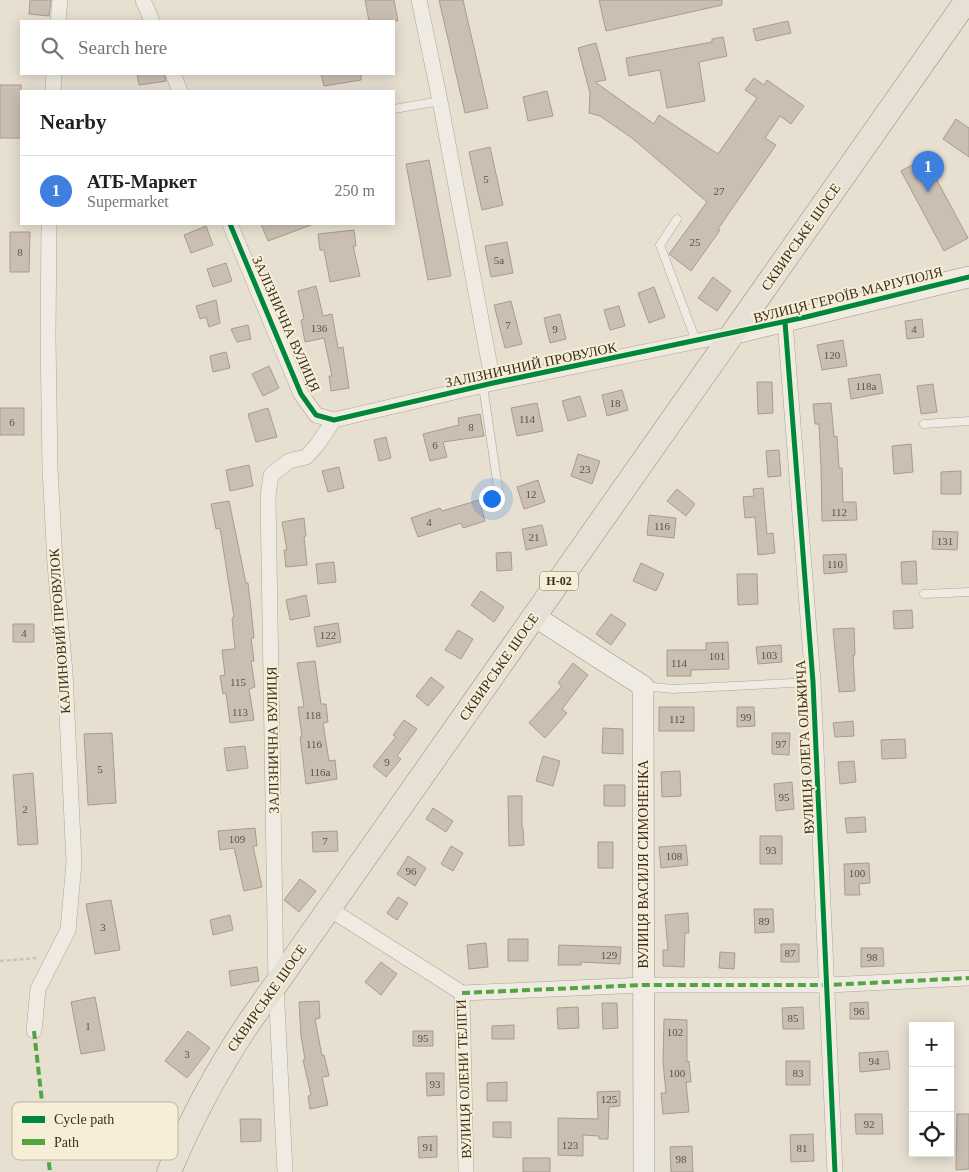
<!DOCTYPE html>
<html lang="en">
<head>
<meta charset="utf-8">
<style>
  body { margin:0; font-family:Georgia,serif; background:#f6f6f6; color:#202124 }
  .controls { position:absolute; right:15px; bottom:15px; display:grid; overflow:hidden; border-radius:0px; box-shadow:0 2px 12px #0003 }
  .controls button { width:45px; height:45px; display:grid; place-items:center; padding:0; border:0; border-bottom:1px solid #e0e0e0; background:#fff; color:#202124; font:25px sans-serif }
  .you { position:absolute; left:491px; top:498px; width:18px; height:18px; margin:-12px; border:4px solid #fff; border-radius:50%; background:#1a73e8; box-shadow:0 0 0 8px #1a73e833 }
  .badge { display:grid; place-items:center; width:32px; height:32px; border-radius:50%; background:#0b8043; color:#fff; font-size:16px; font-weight:700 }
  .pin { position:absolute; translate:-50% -41px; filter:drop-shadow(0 1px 2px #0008) }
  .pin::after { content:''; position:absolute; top:26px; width:18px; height:15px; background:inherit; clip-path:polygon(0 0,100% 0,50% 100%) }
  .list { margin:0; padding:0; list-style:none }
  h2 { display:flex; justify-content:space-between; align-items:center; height:65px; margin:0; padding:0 20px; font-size:21px }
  h2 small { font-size:16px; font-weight:400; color:#757577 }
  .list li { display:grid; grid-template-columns:32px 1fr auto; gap:15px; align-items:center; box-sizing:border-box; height:70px; padding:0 20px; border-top:1px solid #e0e0e0 }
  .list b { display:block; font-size:19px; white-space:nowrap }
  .list p { margin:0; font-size:16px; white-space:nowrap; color:#757577 }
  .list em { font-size:16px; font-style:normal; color:#757577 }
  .icon { flex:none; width:28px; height:28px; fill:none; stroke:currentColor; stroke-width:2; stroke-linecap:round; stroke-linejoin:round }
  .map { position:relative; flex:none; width:969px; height:1172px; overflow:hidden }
  .search { position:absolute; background:#fff; box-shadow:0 2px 12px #0003; left:20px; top:20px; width:375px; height:55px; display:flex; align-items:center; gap:12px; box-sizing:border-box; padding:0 18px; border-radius:0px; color:#757577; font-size:19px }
  .panel { position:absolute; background:#fff; box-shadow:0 2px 12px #0003; left:20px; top:90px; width:375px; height:135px; border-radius:0px }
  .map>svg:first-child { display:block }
  .building { fill:#cbbfb2; stroke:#a89c90 }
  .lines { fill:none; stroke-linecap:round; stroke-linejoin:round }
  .lane-casing { stroke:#ada599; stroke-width:9 }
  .street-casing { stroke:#ada599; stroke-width:16 }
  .secondary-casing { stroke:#9c958a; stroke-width:22 }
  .primary-casing { stroke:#928b80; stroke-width:25 }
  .path { stroke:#c8c2b9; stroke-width:2.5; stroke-dasharray:4 2.5; stroke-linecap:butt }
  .lane { stroke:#efebe3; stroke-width:8 }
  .street { stroke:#efebe3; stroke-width:15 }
  .secondary { stroke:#efebe3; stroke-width:21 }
  .primary { stroke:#e6e1d4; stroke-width:24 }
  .quiet { stroke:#54a441; stroke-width:4; stroke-dasharray:8 4; stroke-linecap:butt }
  .cycleway-casing { stroke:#f7eed8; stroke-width:8 }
  .cycleway { stroke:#00873e; stroke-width:5 }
  .labels { text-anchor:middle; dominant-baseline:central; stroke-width:4; stroke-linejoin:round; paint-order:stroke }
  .number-label { font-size:11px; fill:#605244 }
  .shield { fill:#f7eed8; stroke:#756857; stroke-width:1 }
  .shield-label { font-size:12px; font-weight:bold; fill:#3d2e20 }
  .street-label { font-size:14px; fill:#3d2e20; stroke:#f7eed8 }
  .key { fill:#f7eed8; stroke:#bfb4a1; stroke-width:1 }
  .key-label { font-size:14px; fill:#3d2e20 }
</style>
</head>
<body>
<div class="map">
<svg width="969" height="1172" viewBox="0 0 969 1172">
  <rect width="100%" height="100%" fill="#e7e0d1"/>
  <path class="building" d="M30,0H51L49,16L29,14Z
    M365,0H394L398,21H369Z
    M439,0H463L488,108L465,113Z
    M599,0H722V5L606,31Z
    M788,21L791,33L756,41L753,29Z
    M723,37L727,56L699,62L705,101L667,108L660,70L629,76L626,58L712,42V39Z
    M596,43L606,80L595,82L654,124L659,115L718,154L757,98L745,90L754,78L764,85L767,80L804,106L791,124L780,116L765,138L776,145L718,229L720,230L691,271L669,254L707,202L632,138L600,116L589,113L590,93L578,48Z
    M137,74H164L166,81L139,85Z
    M321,74H361V80L324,86Z
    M0,85H21V138H0Z
    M547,91L553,116L528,121L523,97Z
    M956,119L969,128V157L943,139Z
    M490,147L503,205L482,210L469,152Z
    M925,158L968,238L944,251L901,171Z
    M429,160L451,276L428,280L406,164Z
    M261,224H311V225L268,241Z
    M206,226L213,245L191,253L184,235Z
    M354,230L356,246H353L360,276L330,282L324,250H320L318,234Z
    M10,232H30L29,272H10Z
    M507,242L513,273L491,277L485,246Z
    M226,263L232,281L213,287L207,269Z
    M713,277L731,291L717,311L698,298Z
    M316,286L323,316L332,314L338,348L343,347L349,388L331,391L329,376H332L324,338L305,342L301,320L304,319L298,291Z
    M654,287L665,317L649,323L638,293Z
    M216,300L220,323L209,327L206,317L200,319L196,306Z
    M511,301L522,344L505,348L494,305Z
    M619,306L625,326L610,330L604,310Z
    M560,314L566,339L550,343L544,318Z
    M922,319L924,337L907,339L905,321Z
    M248,325L251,339L237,342L231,329Z
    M843,340L847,366L822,370L817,345Z
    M226,352L230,368L213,372L210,356Z
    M269,366L279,388L263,396L252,374Z
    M880,374L883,393L851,399L848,379Z
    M757,382H772L773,413L758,414Z
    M933,384L937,412L921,414L917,386Z
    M622,390L628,410L607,416L602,395Z
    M580,396L586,416L568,421L562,401Z
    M537,403L543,431L517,436L511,408Z
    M831,403L834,437L837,436L839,468H842L843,502H856L857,520L822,521L821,468L819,424H815L813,404Z
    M0,408H24V435H0Z
    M268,408L277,437L256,442L248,414Z
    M480,414L484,436L443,442L447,457L430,461L423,434L459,425L458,418Z
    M386,437L391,458L379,461L374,440Z
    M911,444L913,472L894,474L892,446Z
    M779,450L781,476L768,477L766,451Z
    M578,454L600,461L592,484L571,476Z
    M249,465L253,486L230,491L226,470Z
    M339,467L344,488L328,492L322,471Z
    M961,471V494H941V472Z
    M538,480L545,502L524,509L517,487Z
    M763,488L767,534L773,533L775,553L758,555L755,517L745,518L743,497L754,496L753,489Z
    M677,489L695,504L686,516L667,501Z
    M479,500L485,521L463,528L461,523L418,537L411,518L440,508L442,511Z
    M229,501L246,583H248L251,608L254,638H251L254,661H251L255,687L249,689L254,720L230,723L226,693L223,694L220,676L225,675L222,650L235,649L232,618L234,617L220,528L216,529L211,504Z
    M649,515L676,518L674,538L647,535Z
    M304,518L306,536L304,537L307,565L286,567L284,550H287L282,522Z
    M542,525L547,545L526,550L522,529Z
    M933,531L958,532L957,550L932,549Z
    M511,552L512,570L497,571L496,553Z
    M846,554L847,572L824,574L823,555Z
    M916,561L917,584H902L901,562Z
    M334,562L336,582L318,584L316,564Z
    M641,563L664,574L656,591L633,581Z
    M737,574H757L758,604L738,605Z
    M481,591L504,607L494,622L471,605Z
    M306,595L310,616L290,620L286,600Z
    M912,610L913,628L894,629L893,611Z
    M611,614L626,624L611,645L596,634Z
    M338,623L341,642L317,647L314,627Z
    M13,624H34V642H13Z
    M854,628L855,655H853L855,691L839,692L833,629Z
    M458,630L473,639L461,659L445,650Z
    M728,642L729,669L691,670V676H667V650H706V643Z
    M781,645L782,662L758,664L756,647Z
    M315,661L321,704H326L328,722L323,723L329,761L335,760L337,779L306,784L300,737H302L298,707H304L297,663Z
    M573,663L588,675L562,709L567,713L545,738L529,723L562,686L558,683Z
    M431,677L444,687L428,706L416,696Z
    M659,707H694V731H659Z
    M737,707H754L755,726L737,727Z
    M404,720L417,729L397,756L401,759L386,777L373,766L396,737L393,735Z
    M853,721L854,736L835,737L833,723Z
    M603,728L623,729V754L602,753Z
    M112,733L116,803L88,805L84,734Z
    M772,733H790L789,755L772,754Z
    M905,739L906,758L882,759L881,740Z
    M245,746L248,768L227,771L224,748Z
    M543,756L560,761L553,786L536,781Z
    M854,761L856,782L840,784L838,762Z
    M680,771L681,796L662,797L661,772Z
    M33,773L38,844L18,845L13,775Z
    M792,782L794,809L776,811L774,784Z
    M604,785H625V806H604Z
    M508,796H522V828H523L524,845L509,846Z
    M433,808L453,821L446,832L426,819Z
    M865,817L866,832L847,833L845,818Z
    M255,828L257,846H253L262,887L244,891L234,848L220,850L218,831Z
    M337,831L338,851L313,852L312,832Z
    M760,836H782V864H760Z
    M598,842H613V868H598Z
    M686,845L688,865L661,868L659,847Z
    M451,846L463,853L453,871L441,864Z
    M408,856L426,868L415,886L397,874Z
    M869,863L870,883L859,884L860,895H845L844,864Z
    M300,879L316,891L299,912L284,900Z
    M398,897L408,903L397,920L387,913Z
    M111,900L120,950L95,954L86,904Z
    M754,909H773L774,932L755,933Z
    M688,913L689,933H685L684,967L663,966V950H668L665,915Z
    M230,915L233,930L213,935L210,920Z
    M508,939H528V961H508Z
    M486,943L488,967L469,969L467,945Z
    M781,944H799V962H781Z
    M559,945L621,947L620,964L581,962V965H558Z
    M861,948H883L884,966L861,967Z
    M720,952L735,953L734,969L719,968Z
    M381,962L397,974L381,995L365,982Z
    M257,967L259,981L231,986L229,971Z
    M95,997L105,1050L81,1054L71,1002Z
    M319,1001L320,1018L315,1019L322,1056L324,1055L329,1076L322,1077L328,1105L310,1109L308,1096L311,1095L303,1060L305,1059L301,1036L299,1002Z
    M868,1002L869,1019H850V1003Z
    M602,1003H617L618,1028L603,1029Z
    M578,1007L579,1028L558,1029L557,1008Z
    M803,1007L804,1029H783L782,1008Z
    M664,1019L687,1020V1062L689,1061L691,1082H686L689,1112L663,1114L661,1093H666L663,1062Z
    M514,1025V1039H492V1026Z
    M188,1031L210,1048L187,1078L165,1061Z
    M413,1031H433V1046H413Z
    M888,1051L890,1069L860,1072L859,1053Z
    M786,1061H810V1085H786Z
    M426,1073H444V1095L427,1096Z
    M507,1082V1101H487V1083Z
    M620,1091V1106L609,1107L608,1139H599V1136L583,1135V1156L558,1155V1118L598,1119L597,1092Z
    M855,1114H882L883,1134H856Z
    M957,1114H969V1169L956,1170Z
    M240,1119H261V1141L241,1142Z
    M493,1122H511V1138L493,1137Z
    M813,1134L814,1161L791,1162L790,1135Z
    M437,1136V1157L419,1158L418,1137Z
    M692,1146L693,1172H671L670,1147Z
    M523,1158H550V1172H523Z"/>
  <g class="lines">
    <g class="lane-casing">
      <path id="lane" d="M394,109L440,101
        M677,219L660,245L696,341
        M483,386L499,494
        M924,424L969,421
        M924,594L969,592
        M643,686L673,689L813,682"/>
    </g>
    <g class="street-casing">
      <path id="street" d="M143,0L152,21
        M419,0L440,101L493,383
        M58,21L60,0
        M173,74L180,91
        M53,91L54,74
        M230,224L301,394L316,415L334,420L493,383L732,334
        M785,322L813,682L835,1172
        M328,908L462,993L466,1172
        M462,993L643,985H828L969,978
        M34,1031L38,989L68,930L74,863L65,672L55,564L50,468L48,337L49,224
        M285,1172L276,985L268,496L271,475L289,461L306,457L317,445L334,420"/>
    </g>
    <g class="secondary-casing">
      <path id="secondary" d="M732,334L969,277
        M534,616L643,686L644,1172"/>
    </g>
    <g class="primary-casing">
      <path id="primary" d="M169,1172C191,1119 216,1072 248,1024L967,0"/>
    </g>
    <path class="path" d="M0,961L37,958"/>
    <use href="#lane" class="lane"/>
    <use href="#street" class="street"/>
    <use href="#secondary" class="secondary"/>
    <use href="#primary" class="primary"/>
    <path class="quiet" d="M462,993L643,985H828L969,978
      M34,1031L50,1172"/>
    <g class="cycleway-casing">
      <path id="cycleway" d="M230,224L301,394L316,415L334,420L493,383L806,317L969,277
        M785,322L813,682L835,1172"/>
    </g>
    <use href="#cycleway" class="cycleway"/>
  </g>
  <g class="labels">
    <g class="number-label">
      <text x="486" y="179">5</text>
      <text x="719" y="191">27</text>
      <text x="695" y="242">25</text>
      <text x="20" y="252">8</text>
      <text x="499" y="260">5а</text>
      <text x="508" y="325">7</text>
      <text x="319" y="328">136</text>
      <text x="555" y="329">9</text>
      <text x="914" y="329">4</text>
      <text x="832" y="355">120</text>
      <text x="866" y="386">118а</text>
      <text x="615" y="403">18</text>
      <text x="527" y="419">114</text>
      <text x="12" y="422">6</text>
      <text x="471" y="427">8</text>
      <text x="435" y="445">6</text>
      <text x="585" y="469">23</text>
      <text x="531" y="494">12</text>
      <text x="839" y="512">112</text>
      <text x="429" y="522">4</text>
      <text x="662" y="526">116</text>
      <text x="534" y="537">21</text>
      <text x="945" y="541">131</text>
      <text x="835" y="564">110</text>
      <text x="24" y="633">4</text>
      <text x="328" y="635">122</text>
      <text x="769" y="655">103</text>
      <text x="717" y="656">101</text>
      <text x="679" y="663">114</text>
      <text x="238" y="682">115</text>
      <text x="240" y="712">113</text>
      <text x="313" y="715">118</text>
      <text x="746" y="717">99</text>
      <text x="677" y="719">112</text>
      <text x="314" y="744">116</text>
      <text x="781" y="744">97</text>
      <text x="387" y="762">9</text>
      <text x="100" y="769">5</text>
      <text x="320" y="772">116а</text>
      <text x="784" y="797">95</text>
      <text x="25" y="809">2</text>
      <text x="237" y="839">109</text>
      <text x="325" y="841">7</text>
      <text x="771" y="850">93</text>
      <text x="674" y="856">108</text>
      <text x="411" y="871">96</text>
      <text x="857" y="873">100</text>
      <text x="764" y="921">89</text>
      <text x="103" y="927">3</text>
      <text x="790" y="953">87</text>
      <text x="609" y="955">129</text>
      <text x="872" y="957">98</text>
      <text x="859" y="1011">96</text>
      <text x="793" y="1018">85</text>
      <text x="88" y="1026">1</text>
      <text x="675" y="1032">102</text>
      <text x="423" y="1038">95</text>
      <text x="187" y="1054">3</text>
      <text x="874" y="1061">94</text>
      <text x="677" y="1073">100</text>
      <text x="798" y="1073">83</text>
      <text x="435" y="1084">93</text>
      <text x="609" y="1099">125</text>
      <text x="869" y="1124">92</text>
      <text x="570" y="1145">123</text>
      <text x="428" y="1147">91</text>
      <text x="802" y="1148">81</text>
      <text x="681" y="1159">98</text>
    </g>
    <rect class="shield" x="540" y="571.5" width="38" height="19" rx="4"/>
    <g class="shield-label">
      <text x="559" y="581">Н-02</text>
    </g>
    <g class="street-label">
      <text transform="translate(801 237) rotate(-55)">СКВИРСЬКЕ ШОСЕ</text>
      <text transform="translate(848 295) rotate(-14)">ВУЛИЦЯ ГЕРОЇВ МАРІУПОЛЯ</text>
      <text transform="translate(286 324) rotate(66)">ЗАЛІЗНИЧНА ВУЛИЦЯ</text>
      <text transform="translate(531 365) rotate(-12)">ЗАЛІЗНИЧНИЙ ПРОВУЛОК</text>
      <text transform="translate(60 631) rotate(-94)">КАЛИНОВИЙ ПРОВУЛОК</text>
      <text transform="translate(499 667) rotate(-55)">СКВИРСЬКЕ ШОСЕ</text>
      <text transform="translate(273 740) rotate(-91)">ЗАЛІЗНИЧНА ВУЛИЦЯ</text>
      <text transform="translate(805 747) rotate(-93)">ВУЛИЦЯ ОЛЕГА ОЛЬЖИЧА</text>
      <text transform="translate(643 864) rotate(-90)">ВУЛИЦЯ ВАСИЛЯ СИМОНЕНКА</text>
      <text transform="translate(267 998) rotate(-55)">СКВИРСЬКЕ ШОСЕ</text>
      <text transform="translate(464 1079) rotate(-92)">ВУЛИЦЯ ОЛЕНИ ТЕЛІГИ</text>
    </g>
  </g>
  <rect x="12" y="1102" width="166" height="58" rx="8" class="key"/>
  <rect x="22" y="1116" width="23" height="7" fill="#00873e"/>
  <rect x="22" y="1139" width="23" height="6" fill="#54a441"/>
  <g class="key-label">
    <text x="54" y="1124">Cycle path</text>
    <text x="54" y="1147">Path</text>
  </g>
</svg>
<div class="controls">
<button>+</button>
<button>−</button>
<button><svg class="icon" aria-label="locate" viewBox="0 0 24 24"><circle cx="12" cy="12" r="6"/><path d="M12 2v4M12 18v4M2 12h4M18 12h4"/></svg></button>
</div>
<div class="you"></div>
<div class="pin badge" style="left:928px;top:192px;background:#3f7fe0">1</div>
<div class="search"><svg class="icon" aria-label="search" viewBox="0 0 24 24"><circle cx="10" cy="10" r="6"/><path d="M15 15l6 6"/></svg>Search here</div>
<section class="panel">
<h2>Nearby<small></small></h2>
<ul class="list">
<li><span class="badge" style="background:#3f7fe0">1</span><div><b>АТБ-Маркет</b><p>Supermarket</p></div><em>250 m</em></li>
</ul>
</section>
</div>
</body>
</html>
